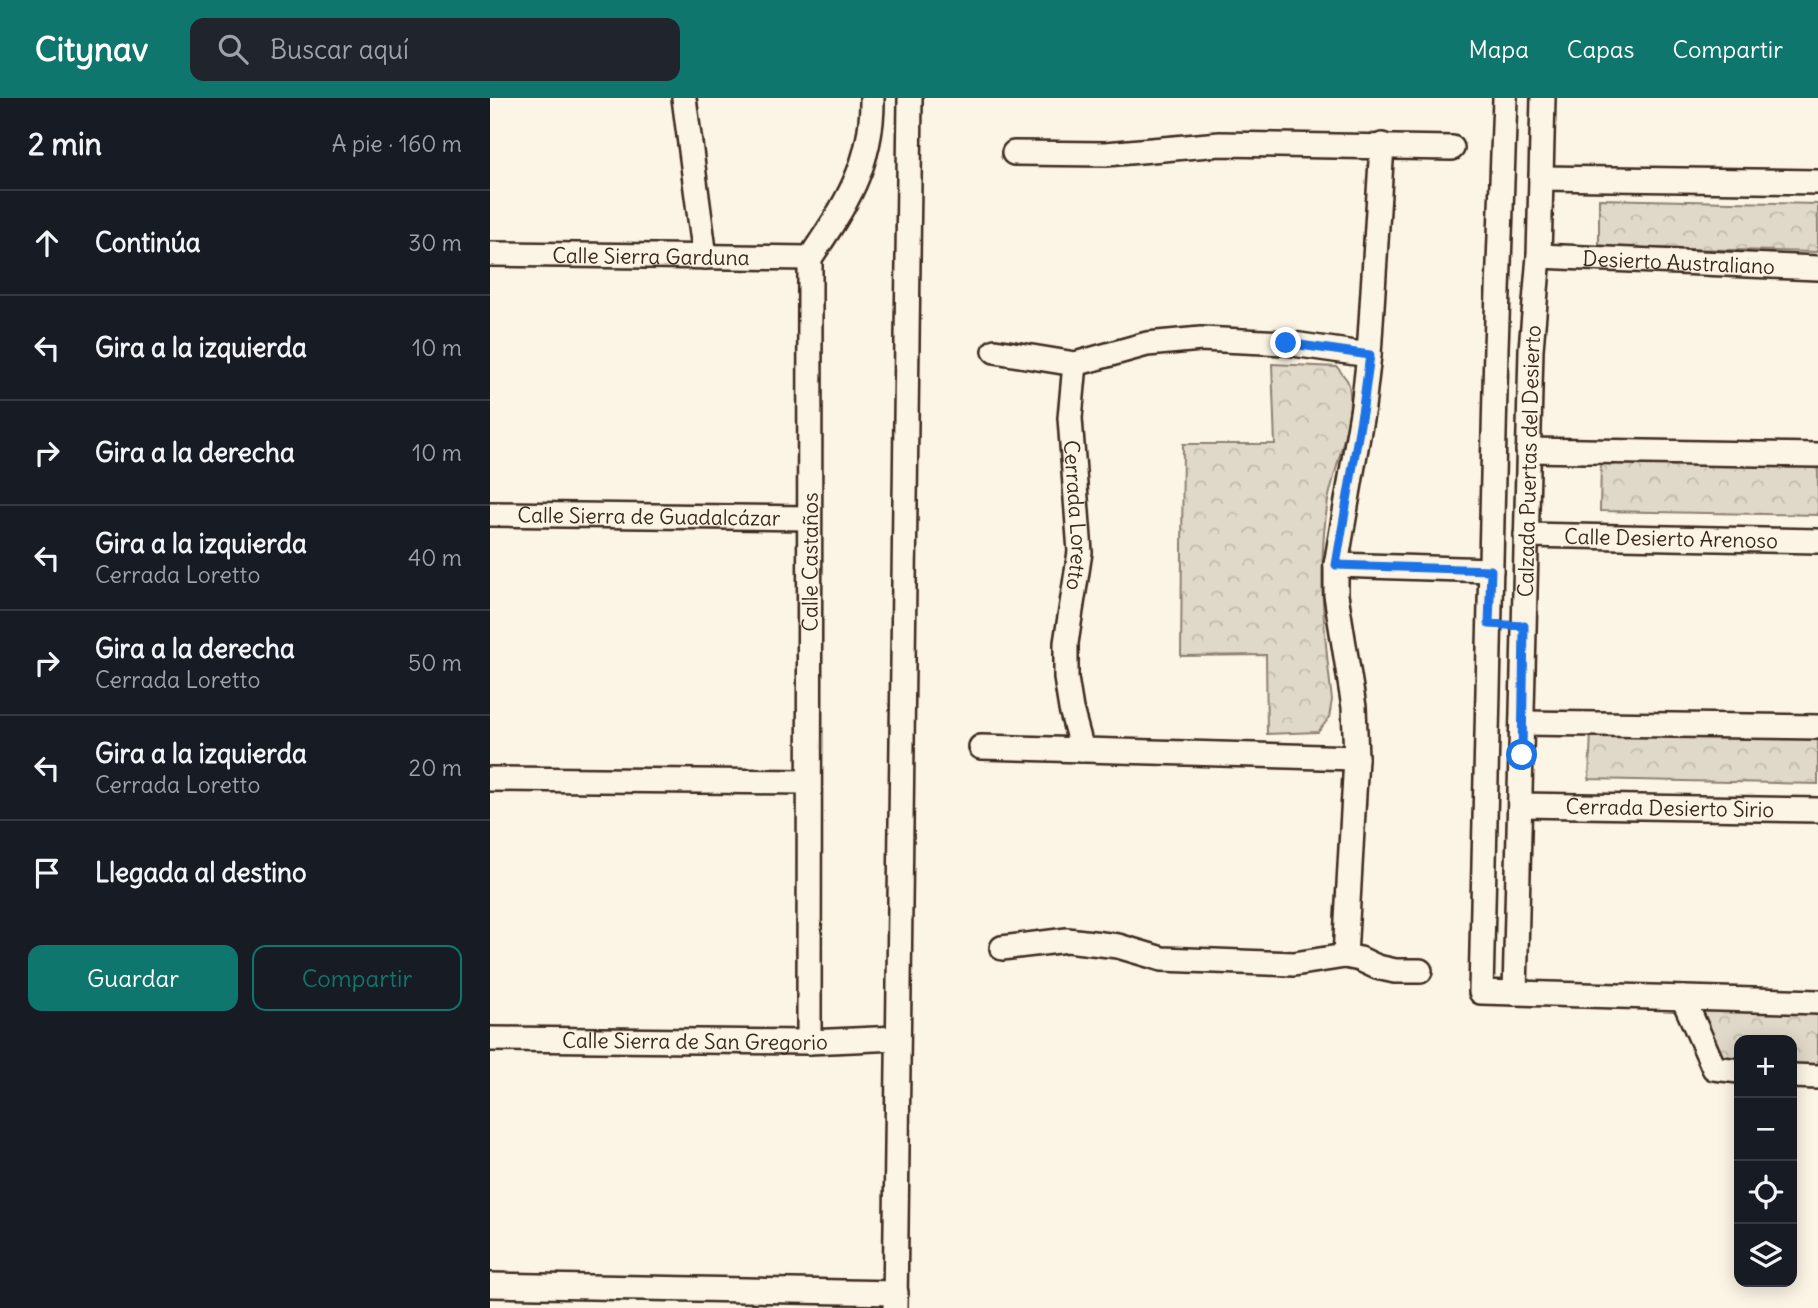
<!DOCTYPE html>
<html lang="es">
<head>
<meta charset="utf-8">
<style>
  body { margin:0; font-family:Delius,sans-serif; background:#20242c; color:#f1f3f6 }
  .controls { position:absolute; right:21px; bottom:21px; display:grid; overflow:hidden; border-radius:14px; box-shadow:0 4px 18px #0003 }
  .controls button { width:63px; height:63px; display:grid; place-items:center; padding:0; border:0; border-bottom:2px solid #363941; background:#171b24; color:#f1f3f6; font:35px sans-serif }
  .stop { position:absolute; width:21px; height:21px; margin:-16px; border:5px solid #1a73e8; border-radius:50%; background:#fff }
  .stop.end { background:#1a73e8; border-color:#fff; box-shadow:0 2px 7px #0008 }
  .list { margin:0; padding:0; list-style:none }
  h2 { display:flex; justify-content:space-between; align-items:center; height:91px; margin:0; padding:0 28px; font-size:30px }
  h2 small { font-size:23px; font-weight:400; color:#9ea1a6 }
  .list li { display:grid; grid-template-columns:46px 1fr auto; gap:21px; align-items:center; box-sizing:border-box; height:105px; padding:0 28px; border-top:2px solid #363941 }
  .list b { display:block; font-size:26px; white-space:nowrap }
  .list p { margin:0; font-size:23px; white-space:nowrap; color:#9ea1a6 }
  .list em { font-size:23px; font-style:normal; color:#9ea1a6 }
  .actions { display:flex; gap:14px; padding:21px 28px }
  .actions a { flex:1; padding:16px 0; border:2px solid #0f766e; border-radius:14px; text-align:center; font-size:24px; color:#0f766e }
  .actions .main { background:#0f766e; color:#fff }
  .icon { flex:none; width:38px; height:38px; fill:none; stroke:currentColor; stroke-width:2; stroke-linecap:round; stroke-linejoin:round }
  .map { position:relative; flex:none; width:1328px; height:1210px; overflow:hidden }
  header { display:flex; align-items:center; gap:42px; box-sizing:border-box; height:98px; padding:0 35px; background:#0f766e; color:#fff }
  header strong { font-size:33px }
  nav { display:flex; gap:38px; margin-inline-start:auto; font-size:24px }
  .search { width:490px; height:63px; background:#20242c; display:flex; align-items:center; gap:18px; box-sizing:border-box; padding:0 24px; border-radius:14px; color:#9ea1a6; font-size:26px }
  main { display:flex }
  aside { flex:1; background:#171b24 }
  .map>svg:first-child { display:block }
  .park { fill:url(#park-crowns); stroke:#8e8173; stroke-width:2 }
  .lines { fill:none; stroke-linecap:round; stroke-linejoin:round }
  .street-casing { stroke:#3b2a1e; stroke-width:28 }
  .street { stroke:#fcf5e5; stroke-width:23 }
  .route { stroke:#1a73e8; stroke-width:9 }
  .labels { text-anchor:middle; dominant-baseline:central; stroke-width:5; stroke-linejoin:round; paint-order:stroke }
  .street-label { font-size:21px; fill:#3b2a1e; stroke:#fcf5e5 }
</style>
</head>
<body>
<header>
<strong>Citynav</strong>
<div class="search"><svg class="icon" aria-label="search" viewBox="0 0 24 24"><circle cx="10" cy="10" r="6"/><path d="M15 15l6 6"/></svg>Buscar aquí</div>
<nav><a>Mapa</a><a>Capas</a><a>Compartir</a></nav>
</header>
<main>
<aside>
<h2>2 min<small>A pie · 160 m</small></h2>
<ul class="list">
<li><svg class="icon" aria-label="ahead" viewBox="0 0 24 24"><path d="M12 20V5M6 11l6-6 6 6"/></svg><div><b>Continúa</b></div><em>30 m</em></li>
<li><svg class="icon" aria-label="left" viewBox="0 0 24 24"><path d="M17 20v-9H6M10 6l-5 5 5 5"/></svg><div><b>Gira a la izquierda</b></div><em>10 m</em></li>
<li><svg class="icon" aria-label="right" viewBox="0 0 24 24"><path d="M7 20v-9h11M14 6l5 5-5 5"/></svg><div><b>Gira a la derecha</b></div><em>10 m</em></li>
<li><svg class="icon" aria-label="left" viewBox="0 0 24 24"><path d="M17 20v-9H6M10 6l-5 5 5 5"/></svg><div><b>Gira a la izquierda</b><p>Cerrada Loretto</p></div><em>40 m</em></li>
<li><svg class="icon" aria-label="right" viewBox="0 0 24 24"><path d="M7 20v-9h11M14 6l5 5-5 5"/></svg><div><b>Gira a la derecha</b><p>Cerrada Loretto</p></div><em>50 m</em></li>
<li><svg class="icon" aria-label="left" viewBox="0 0 24 24"><path d="M17 20v-9H6M10 6l-5 5 5 5"/></svg><div><b>Gira a la izquierda</b><p>Cerrada Loretto</p></div><em>20 m</em></li>
<li><svg class="icon" aria-label="arrive" viewBox="0 0 24 24"><path d="M6 21V4h12l-3 4 3 4H6"/></svg><div><b>Llegada al destino</b></div></li>
</ul>
<div class="actions"><a class="main">Guardar</a><a>Compartir</a></div>
</aside>
<div class="map">
<svg width="1328" height="1210" viewBox="0 0 1328 1210">
  <defs>
    <pattern id="park-crowns" width="20" height="18" patternUnits="userSpaceOnUse" patternTransform="scale(1.75)"><rect width="20" height="18" fill="#e0d8c8"/><path d="M2 6a3 3 0 1 1 6 0M12 15a3 3 0 1 1 6 0" fill="none" stroke="#c1baab"/></pattern>
  </defs>
  <rect width="100%" height="100%" fill="#fcf5e5"/>
  <filter id="ink" filterUnits="userSpaceOnUse"><feTurbulence type="fractalNoise" baseFrequency=".0143" numOctaves="2"/><feDisplacementMap in="SourceGraphic" scale="14" xChannelSelector="R" yChannelSelector="G"/><feConvolveMatrix kernelMatrix="1 2 1 2 8 2 1 2 1" color-interpolation-filters="sRGB"/></filter>
  <g filter="url(#ink)">
    <path class="park" d="M1109,101L1328,106V154L1109,149Z
      M782,266L847,269C850,273 854,278 857,282C869,306 843,376 838,403C827,469 834,536 842,602L839,620L828,634L777,636L776,557L691,558L693,346H785Z
      M1111,364L1328,369V417L1110,413Z
      M1101,632L1328,637V686L1099,681Z
      M1207,908L1328,910V967H1302V942H1249V965L1230,964Z"/>
    <g class="lines">
      <g class="street-casing">
        <g id="street">
          <path d="M194,0L215,159"/>
          <path d="M1015,0L1006,249L991,894L1328,904"/>
          <path d="M524,55L616,56L730,46L962,50"/>
          <path d="M1051,80L1328,84"/>
          <path id="s1" d="M0,156L320,160"/>
          <path id="s2" d="M1049,158L1328,170"/>
          <path d="M505,253L585,266L657,246L711,241L796,245L879,257"/>
          <path id="s3" d="M585,266L580,320L590,454L576,545V580L581,611L592,652"/>
          <path d="M1038,352L1328,357"/>
          <path id="s4" d="M0,416L319,420"/>
          <path id="s5" d="M1036,437L1328,443"/>
          <path d="M846,467L1001,472"/>
          <path d="M1032,625L1328,629"/>
          <path d="M491,649L866,660"/>
          <path d="M0,681L318,684"/>
          <path id="s6" d="M1031,707L1328,712"/>
          <path d="M512,850L577,842L628,848L672,861L804,866L855,858L870,861L887,869L905,873H930"/>
          <path d="M855,858L866,660L864,609L846,497V467L873,309L879,257L892,47"/>
          <path id="s7" d="M1025,895L1041,251L1049,158L1053,0"/>
          <path d="M1193,900L1224,970L1249,973"/>
          <path id="s8" d="M0,941L319,944L408,940"/>
          <path id="s9" d="M319,944L320,160C355,108 383,66 382,0"/>
          <path d="M1302,978L1328,979"/>
          <path d="M0,1187L406,1195"/>
          <path d="M405,1210L420,0"/>
        </g>
      </g>
      <use href="#street" class="street"/>
    </g>
  </g>
  <g class="lines" filter="url(#ink)">
    <path class="route" d="M796,245L880,257L873,309L846,467L1001,472L999,526L1034,528L1032,657"/>
  </g>
  <g class="labels">
    <g class="street-label">
      <text stroke="none"><textPath href="#s1" startOffset="161">Calle Sierra Garduna</textPath></text>
      <text stroke="none"><textPath href="#s2" startOffset="140">Desierto Australiano</textPath></text>
      <text stroke="none"><textPath href="#s7" startOffset="532">Calzada Puertas del Desierto</textPath></text>
      <text stroke="none"><textPath href="#s4" startOffset="159">Calle Sierra de Guadalcázar</textPath></text>
      <text stroke="none"><textPath href="#s3" startOffset="152">Cerrada Loretto</textPath></text>
      <text stroke="none"><textPath href="#s5" startOffset="145">Calle Desierto Arenoso</textPath></text>
      <text stroke="none"><textPath href="#s9" startOffset="480">Calle Castaños</textPath></text>
      <text stroke="none"><textPath href="#s6" startOffset="149">Cerrada Desierto Sirio</textPath></text>
      <text stroke="none"><textPath href="#s8" startOffset="205">Calle Sierra de San Gregorio</textPath></text>
    </g>
  </g>
</svg>
<div class="controls">
<button>+</button>
<button>−</button>
<button><svg class="icon" aria-label="locate" viewBox="0 0 24 24"><circle cx="12" cy="12" r="6"/><path d="M12 2v4M12 18v4M2 12h4M18 12h4"/></svg></button>
<button><svg class="icon" aria-label="layers" viewBox="0 0 24 24"><path d="M12 4l9 5-9 5-9-5zM3 14l9 5 9-5"/></svg></button>
</div>
<div class="stop" style="left:1032px;top:657px"></div>
<div class="stop end" style="left:796px;top:245px"></div>
</div>
</main>
</body>
</html>
